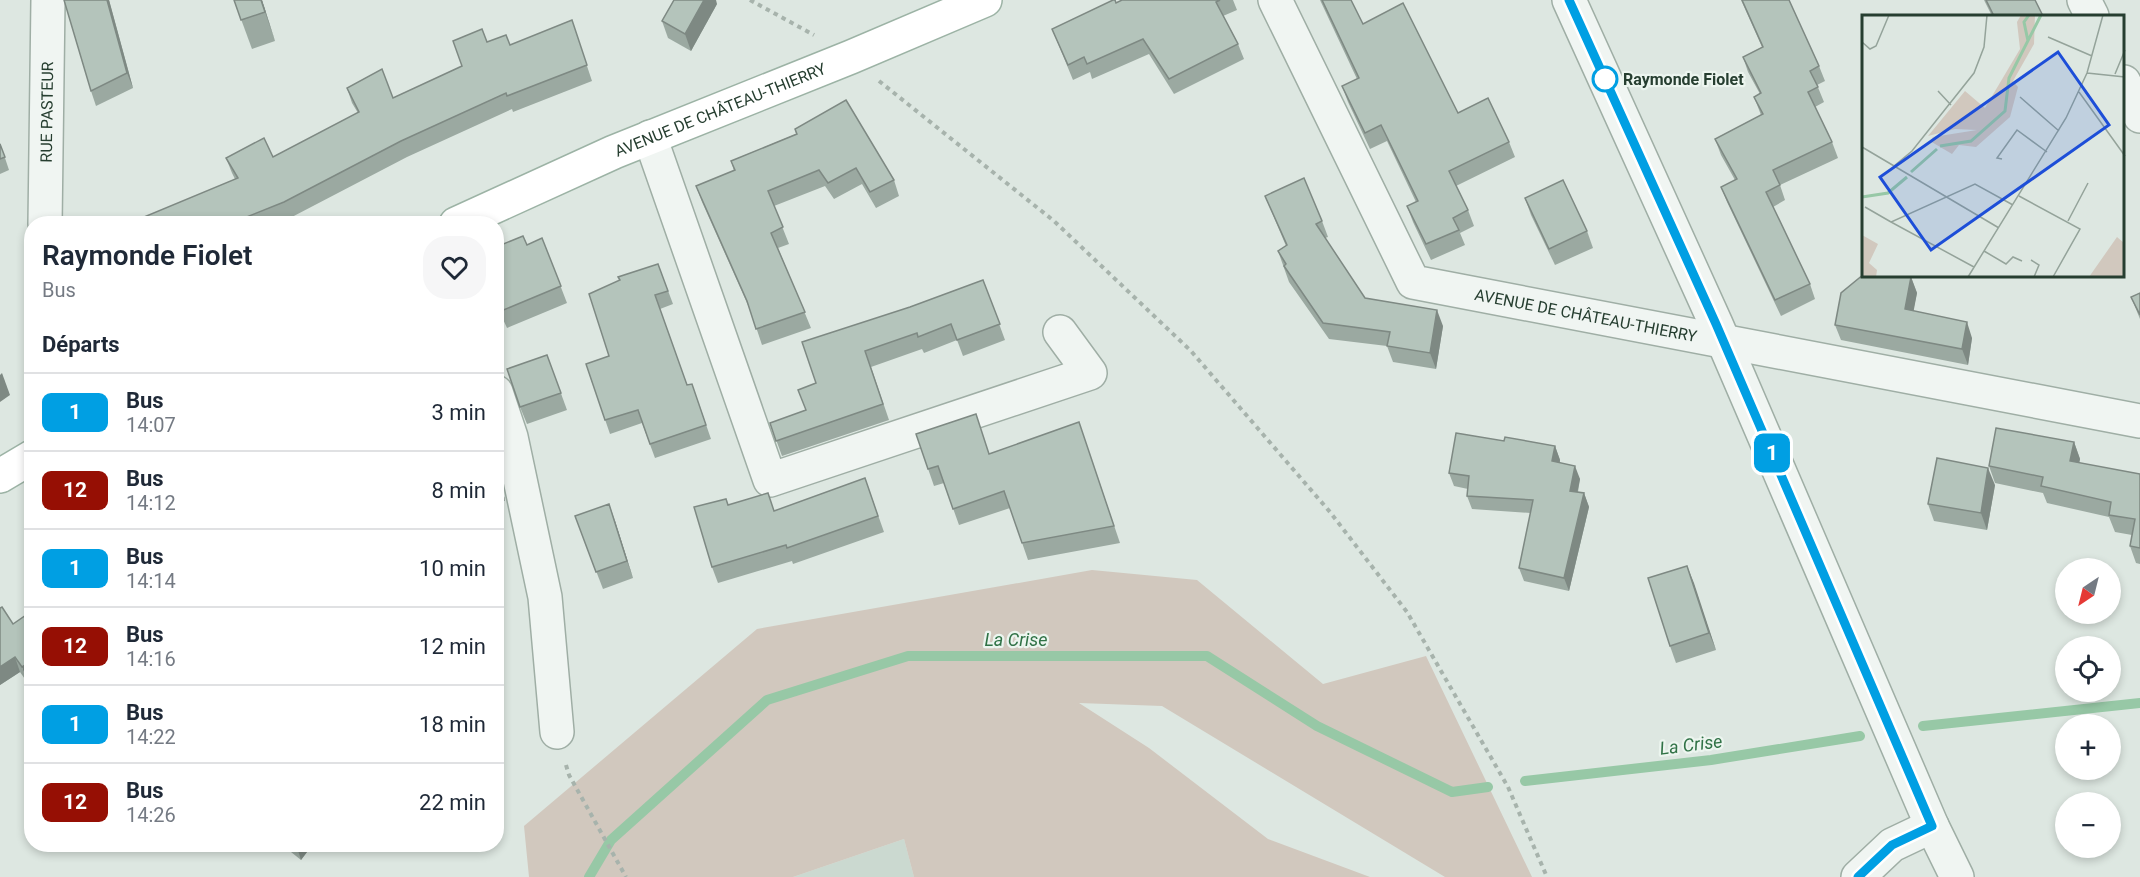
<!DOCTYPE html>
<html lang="fr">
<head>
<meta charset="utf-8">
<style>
  body { margin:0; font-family:Roboto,sans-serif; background:#f6f6f7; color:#1f2937; height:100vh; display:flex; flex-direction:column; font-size:22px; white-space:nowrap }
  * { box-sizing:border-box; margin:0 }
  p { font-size:20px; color:#747a83 }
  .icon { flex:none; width:33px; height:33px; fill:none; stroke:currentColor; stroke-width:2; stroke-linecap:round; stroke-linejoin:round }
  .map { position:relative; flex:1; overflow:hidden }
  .side { position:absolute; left:24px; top:216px; width:480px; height:636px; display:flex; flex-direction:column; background:#fff; border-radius:24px; box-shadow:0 3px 9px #0003 }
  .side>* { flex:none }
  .badge { padding:0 12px; border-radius:9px; font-size:21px; line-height:39px }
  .needle { width:39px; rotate:215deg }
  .buttons { position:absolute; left:2055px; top:558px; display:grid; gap:12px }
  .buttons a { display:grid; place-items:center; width:66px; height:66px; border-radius:50%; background:#fff; box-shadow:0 3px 9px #0003; font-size:30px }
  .map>.badge { position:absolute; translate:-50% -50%; box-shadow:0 0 0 3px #fff }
  h2 { padding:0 18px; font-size:22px; line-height:54px }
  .round { display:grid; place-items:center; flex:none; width:63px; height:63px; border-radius:24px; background:#f6f6f7 }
  .head { display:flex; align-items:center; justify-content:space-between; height:102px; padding:0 18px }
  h1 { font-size:28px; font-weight:600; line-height:45px }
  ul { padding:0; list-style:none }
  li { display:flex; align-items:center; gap:18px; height:78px; padding:0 18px; border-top:2px solid #e0e1e3 }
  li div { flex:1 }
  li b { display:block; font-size:22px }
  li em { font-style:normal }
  li .badge { min-width:66px; font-weight:700; text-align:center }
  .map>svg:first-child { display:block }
</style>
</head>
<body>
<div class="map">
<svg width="2140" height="877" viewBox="0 0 2140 877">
  <rect width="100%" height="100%" fill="#dde7e1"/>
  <polygon fill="#cbd9d0" points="904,839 914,877 793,877"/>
  <polygon fill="#d1c8be" points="1092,570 1197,580 1323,684 1426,656 1532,877 1445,877 1162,706 1079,703 1149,748 1268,839 1370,877 914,877 904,839 793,877 529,877 524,826 757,629"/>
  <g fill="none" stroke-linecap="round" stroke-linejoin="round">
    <g stroke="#97c8a6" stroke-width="10">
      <polyline points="1923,726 2140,703"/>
      <polyline points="1525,781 1711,760 1860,736"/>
      <polyline points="589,877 611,840 767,700 908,656 1207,656 1317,726 1452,792 1488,787"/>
    </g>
    <defs>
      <g id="minor">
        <path id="s1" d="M1275,0L1413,282L2140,421"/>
        <polyline points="1569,0 1716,324 1932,826 1957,877"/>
        <polyline points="2084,0 2092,16"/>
        <polyline points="2124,82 2140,116"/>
        <polyline points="650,137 770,480 1090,373 1060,332"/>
        <path id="s2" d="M45,224L48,0"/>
        <polyline points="496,392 511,437 545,597 557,732"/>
        <polyline points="1858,877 1892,845 1932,826"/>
      </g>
      <g id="major">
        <path id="s3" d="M456,224L614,152L851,57L985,0"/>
        <polyline points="0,476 32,457"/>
      </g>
    </defs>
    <use href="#minor" stroke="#9faea5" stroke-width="36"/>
    <use href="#major" stroke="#9cb3a5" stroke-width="36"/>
    <g stroke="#a7b3ac" stroke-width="4" stroke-dasharray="4.5 4.5" stroke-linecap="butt">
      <polyline points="750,0 814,35"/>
      <polyline points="879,81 1054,221 1191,351 1330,512 1407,612 1508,787 1547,877"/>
      <polyline points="566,765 569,775 626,877"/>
    </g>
    <use href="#minor" stroke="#f0f5f2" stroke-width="33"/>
    <use href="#major" stroke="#fff" stroke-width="33"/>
  </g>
  <g fill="#9ba9a1">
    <polygon points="64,0 109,0 133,88 96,106 91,91"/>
    <polygon points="234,0 262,0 275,41 252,49"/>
    <polygon points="1122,0 1233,0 1237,10 1223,16 1238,44 1244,59 1174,94 1149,54 1092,79 1090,72 1073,80 1052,29"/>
    <polygon points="1320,0 1351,0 1363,24 1458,113 1509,142 1515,157 1456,186 1468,210 1474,226 1460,233 1465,245 1431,260 1413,222 1407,206 1416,202 1387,141 1370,149 1348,102 1342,86 1357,79"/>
    <polygon points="1741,0 1789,0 1819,66 1825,81 1817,85 1824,102 1815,107 1832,142 1838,158 1780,185 1785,200 1773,207 1810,284 1815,299 1781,316 1727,202 1721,187 1735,180 1721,155 1715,139 1761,115 1754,97 1760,94 1748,72 1743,57 1762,47"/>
    <polygon points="1984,0 2035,0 2043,16 1992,16"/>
    <polygon points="717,4 691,51 668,38 662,21"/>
    <polygon points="577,36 592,81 513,112 512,109 407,157 290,218 276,224 132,224 235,179 232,173 226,158 273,157 358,113 352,103 347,88 393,98 462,66 487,42 510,45"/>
    <polygon points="795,129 894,180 899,196 876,208 862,184 834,199 825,186 774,206 789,244 778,248 811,328 762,345 751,312 702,202 696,186 734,171 731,161 796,134"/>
    <polygon points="0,143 9,170 0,174"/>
    <polygon points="1265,196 1322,221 1328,237 1325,238 1365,298 1443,326 1436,369 1393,362 1387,346 1329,339 1289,282 1278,251 1286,246"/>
    <polygon points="1525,198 1587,231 1593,248 1555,265 1531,215"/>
    <polygon points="542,238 567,303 507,328 496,304 496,247 527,245"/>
    <polygon points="658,264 673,304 660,309 687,385 692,384 711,439 655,458 642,423 610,434 586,364 609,356"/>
    <polygon points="1911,277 1917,293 1913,311 1972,338 1968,365 1841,340 1835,325"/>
    <polygon points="983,280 1005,340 963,356 957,340 924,353 922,349 871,367 889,420 782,456 770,423 806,410 816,383 910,307"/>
    <polygon points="2140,293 2140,319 2131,297"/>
    <polygon points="547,355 567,410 527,424 520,407"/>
    <polygon points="976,414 989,454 1079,422 1120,543 1028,560 1010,508 959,525 944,483 934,486 916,434"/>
    <polygon points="1504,441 1555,446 1560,460 1560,463 1580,479 1578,492 1584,493 1589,507 1569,591 1524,581 1519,568 1531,513 1472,509 1467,496 1468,489 1454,486 1449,473"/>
    <polygon points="2074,442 2080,459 2079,463 2140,474 2140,564 2136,563 2130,546 2132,535 2115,532 2109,517 2047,503 2043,493 1995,483 1989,466"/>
    <polygon points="496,459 505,501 496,502"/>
    <polygon points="865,478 884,532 793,564 792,561 718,583 712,567 775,511"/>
    <polygon points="1995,485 1987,530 1934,521 1928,504"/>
    <polygon points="575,516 615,521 633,578 603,589"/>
    <polygon points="1687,566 1716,650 1676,663 1670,646"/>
    <polygon points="2,607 27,682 20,672 0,685"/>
    <polygon points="281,844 313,844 301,860"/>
  </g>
  <g fill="#7e8983">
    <polygon points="107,0 109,0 133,88 127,73"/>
    <polygon points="261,0 262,0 275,41"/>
    <polygon points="704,0 716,0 717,4 691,51 685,34"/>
    <polygon points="1911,277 1917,293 1911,325 1905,309"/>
    <polygon points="1437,310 1443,326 1436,369 1430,353"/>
    <polygon points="1967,322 1972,338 1968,365 1962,349"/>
    <polygon points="2,373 10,395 0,402 0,375"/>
    <polygon points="2074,442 2080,459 2076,478 2070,461"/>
    <polygon points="1555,446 1560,460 1557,475 1552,461"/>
    <polygon points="496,459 505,501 501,488 496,468"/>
    <polygon points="1575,466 1580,479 1575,504 1570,491"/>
    <polygon points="1988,468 1995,485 1987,530 1981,513"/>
    <polygon points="1584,493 1589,507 1569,591 1564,578"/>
    <polygon points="609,504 615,521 633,578 627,561"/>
    <polygon points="1687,566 1694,583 1716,650 1709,633"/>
    <polygon points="15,657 20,672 0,685 0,667"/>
    <polygon points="32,661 32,679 27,682 22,667"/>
    <polygon points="296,844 313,844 301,860"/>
  </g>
  <g fill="#b4c4bb" stroke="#7e8983" stroke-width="1.5">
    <polygon points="64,0 107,0 127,73 91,91"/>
    <polygon points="234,0 261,0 265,12 241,20"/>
    <polygon points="674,0 704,0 685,34 662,21"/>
    <polygon points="1113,0 1115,0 1116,3 1122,0 1220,0 1216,2 1238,44 1169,79 1143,39 1087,64 1084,57 1068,65 1052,29"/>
    <polygon points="1322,0 1351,0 1363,24 1403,3 1458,113 1488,98 1509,142 1449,171 1468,210 1453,218 1459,230 1426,244 1407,206 1418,201 1381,125 1365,133 1342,86 1359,78"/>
    <polygon points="1742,0 1789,0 1819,66 1810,71 1818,87 1808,92 1832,142 1773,170 1780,185 1766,192 1810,284 1775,300 1721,187 1737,179 1715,139 1763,114 1754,97 1761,93 1743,57 1763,47"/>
    <polygon points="1986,0 2035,0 2043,16 1994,16"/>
    <polygon points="572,20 587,65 507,96 506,93 401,141 284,202 229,224 132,224 132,222 238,178 226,158 264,138 273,157 359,112 347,88 382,69 393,98 462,66 453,41 482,29 487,42 506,35 510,45"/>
    <polygon points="846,100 894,180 870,192 856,168 828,183 819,170 768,191 783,227 771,233 805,312 756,329 747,301 696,186 735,170 731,161 797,134 795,129"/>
    <polygon points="0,144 5,157 0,159"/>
    <polygon points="1304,178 1322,221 1316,224 1365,298 1437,310 1430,353 1387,346 1390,332 1323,323 1284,266 1286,264 1278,251 1287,245 1265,196"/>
    <polygon points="1563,180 1587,231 1549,249 1525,198"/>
    <polygon points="523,236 527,245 542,238 561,286 501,311 496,301 496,247"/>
    <polygon points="658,264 668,291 655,295 687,385 692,384 706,425 650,444 638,410 605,420 586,364 609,356 589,294 620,280 618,277"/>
    <polygon points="1864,274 1864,276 1905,276 1911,277 1905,309 1967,322 1962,349 1835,325 1841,293"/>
    <polygon points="983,280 1000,324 957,340 951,324 918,337 917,333 865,351 883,404 776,441 770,423 806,410 798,390 816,383 802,342 910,307"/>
    <polygon points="2140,293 2140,315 2131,297"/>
    <polygon points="547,355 561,393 520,407 507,369"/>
    <polygon points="976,414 989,454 1079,422 1114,526 1022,543 1004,491 953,509 938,466 928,469 916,434"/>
    <polygon points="1996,428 2074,442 2070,461 2140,474 2140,548 2130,546 2135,519 2109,515 2111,502 2041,486 2043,477 1989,466"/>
    <polygon points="1456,433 1504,441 1505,437 1555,446 1552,461 1575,466 1570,491 1584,493 1564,578 1519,568 1533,500 1467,496 1469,476 1449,473"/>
    <polygon points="1937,458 1988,468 1981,513 1928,504"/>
    <polygon points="496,468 501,488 496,489"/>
    <polygon points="865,478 878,516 787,548 786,545 712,567 694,507 726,499 728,505 768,493 774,511"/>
    <polygon points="609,504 627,561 596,572 575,516"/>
    <polygon points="1687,566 1709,633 1670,646 1648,578"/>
    <polygon points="2,607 13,624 32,611 32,661 22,667 15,657 0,667 0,608"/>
  </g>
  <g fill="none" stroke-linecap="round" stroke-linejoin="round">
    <defs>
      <polyline id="line" points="1569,0 1716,324 1932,826 1892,845 1858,877"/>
    </defs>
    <use href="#line" stroke="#fff" stroke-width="14"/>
    <use href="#line" stroke="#009fe3" stroke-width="9"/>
  </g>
  <circle fill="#fff" stroke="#009fe3" stroke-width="3" cx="1605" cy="79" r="12"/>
  <g text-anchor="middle" stroke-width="4.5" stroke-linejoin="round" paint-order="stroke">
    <g font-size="16" font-weight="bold" fill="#263e30" stroke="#ecf5ef" text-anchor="start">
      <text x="1623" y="85">Raymonde Fiolet</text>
    </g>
    <g font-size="16" fill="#263e30" stroke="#ecf5ef">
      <text dy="6" stroke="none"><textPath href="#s3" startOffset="288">AVENUE DE CHÂTEAU-THIERRY</textPath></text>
      <text dy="6" stroke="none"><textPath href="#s2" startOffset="112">RUE PASTEUR</textPath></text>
      <text dy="6" stroke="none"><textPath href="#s1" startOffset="490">AVENUE DE CHÂTEAU-THIERRY</textPath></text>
    </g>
    <g font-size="18" font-style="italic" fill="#307246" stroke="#ecf5ef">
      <text x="1016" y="646">La Crise</text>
      <text transform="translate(1691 745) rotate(-7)" y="6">La Crise</text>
    </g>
  </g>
  <g transform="translate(1862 15)">
    <rect width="262" height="262" fill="#dde7e1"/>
    <path d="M159,0H173L172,29L151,66L156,72L148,102L114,132L97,130L90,139L68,126L71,122L115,115L93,114L66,121L103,76L123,93L158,34L155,7ZM0,220L16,229L7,248L15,255L14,262H0ZM255,222L262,228V262H227Z" fill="#d1c8be"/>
    <path fill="none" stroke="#97c8a6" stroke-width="3" d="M166,26L162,7L167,0M78,131L109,126L143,96L147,63L179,0M49,157L75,134M0,182L26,178L45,162"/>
    <path fill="none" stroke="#94a39a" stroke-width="1.5" d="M186,22L230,41M0,27L8,34L14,31L27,0M225,58L263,62M253,59L263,35M76,76L89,90M217,77L263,141M158,82L197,116M0,132L137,213M140,144L135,143L155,115L185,137M32,151L50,136L112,58L122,32L125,0M157,181L218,214L191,262M3,192L29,207M206,206L226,168M122,236L144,249L151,242L160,246M169,245L177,250L172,262M112,252L29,207L113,169L151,190M106,262L204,103L225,58L241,0"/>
    <path fill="#1d4ed8" fill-opacity="0.15" stroke="#1d4ed8" stroke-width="3" d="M196,37L247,110L69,235L18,162Z"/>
    <rect width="262" height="262" fill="none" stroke="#263e30" stroke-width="3"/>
  </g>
</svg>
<div class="buttons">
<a><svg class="needle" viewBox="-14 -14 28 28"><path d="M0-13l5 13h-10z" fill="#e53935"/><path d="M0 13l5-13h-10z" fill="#747a83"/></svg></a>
<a><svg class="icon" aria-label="locate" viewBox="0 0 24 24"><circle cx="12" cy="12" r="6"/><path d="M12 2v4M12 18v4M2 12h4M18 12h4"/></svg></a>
<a>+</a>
<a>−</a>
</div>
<b class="badge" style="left:1772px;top:453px;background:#009fe3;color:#fff">1</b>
<section class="side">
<div class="head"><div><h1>Raymonde Fiolet</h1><p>Bus</p></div><a class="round"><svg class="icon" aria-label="heart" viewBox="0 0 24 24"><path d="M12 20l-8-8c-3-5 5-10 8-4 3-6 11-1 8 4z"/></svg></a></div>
<h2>Départs</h2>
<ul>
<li><span class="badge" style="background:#009fe3;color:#fff">1</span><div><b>Bus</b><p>14:07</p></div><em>3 min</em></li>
<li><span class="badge" style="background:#960f04;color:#fff">12</span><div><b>Bus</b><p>14:12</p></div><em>8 min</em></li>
<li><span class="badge" style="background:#009fe3;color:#fff">1</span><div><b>Bus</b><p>14:14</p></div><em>10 min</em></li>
<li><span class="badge" style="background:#960f04;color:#fff">12</span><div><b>Bus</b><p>14:16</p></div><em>12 min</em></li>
<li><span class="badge" style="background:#009fe3;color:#fff">1</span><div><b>Bus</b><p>14:22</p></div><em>18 min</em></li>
<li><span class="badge" style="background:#960f04;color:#fff">12</span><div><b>Bus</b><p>14:26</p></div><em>22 min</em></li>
</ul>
</section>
</div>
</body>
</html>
